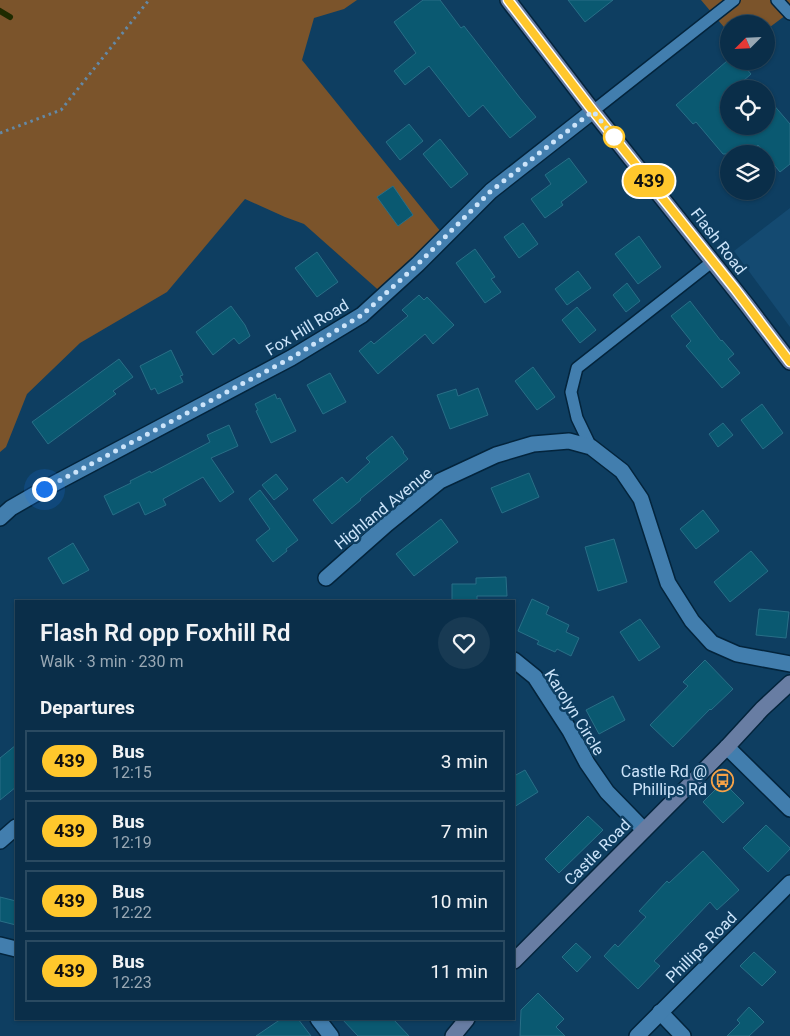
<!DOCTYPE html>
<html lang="en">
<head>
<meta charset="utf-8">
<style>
  body { margin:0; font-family:Roboto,sans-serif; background:#183a53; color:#f1f3f6; height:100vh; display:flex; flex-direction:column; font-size:19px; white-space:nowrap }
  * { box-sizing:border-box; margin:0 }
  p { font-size:16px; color:#99a8b4 }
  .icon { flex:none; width:28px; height:28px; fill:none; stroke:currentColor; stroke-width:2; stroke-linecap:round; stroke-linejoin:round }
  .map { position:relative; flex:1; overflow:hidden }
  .details { position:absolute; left:15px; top:600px; width:500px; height:420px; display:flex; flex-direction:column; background:#0a2e49; border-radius:0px; box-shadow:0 1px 4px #0004,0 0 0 1px #2a4a61 }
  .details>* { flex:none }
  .badge { padding:0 10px; border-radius:16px; font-size:18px; line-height:32px }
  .needle { width:32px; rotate:246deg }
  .controls { position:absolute; left:720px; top:15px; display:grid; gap:10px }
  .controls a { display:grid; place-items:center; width:55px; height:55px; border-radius:50%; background:#0a2e49; box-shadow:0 1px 4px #0004,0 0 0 1px #2a4a61; font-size:25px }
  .you { position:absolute; width:25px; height:25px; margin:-12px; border:4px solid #fff; border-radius:50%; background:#1a73e8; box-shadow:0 0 0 8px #1a73e833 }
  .map>.badge { position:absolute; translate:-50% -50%; box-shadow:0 0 0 2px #fff }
  h2 { padding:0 25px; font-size:19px; line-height:45px }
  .round { display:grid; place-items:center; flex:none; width:52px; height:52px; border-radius:26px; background:#183a53 }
  .headline { display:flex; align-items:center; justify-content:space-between; height:85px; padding:0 25px }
  h1 { font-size:24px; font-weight:600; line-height:38px }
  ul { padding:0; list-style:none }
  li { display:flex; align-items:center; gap:15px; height:62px; margin:0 10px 8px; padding:0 15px; border:2px solid #2a4a61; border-radius:0px }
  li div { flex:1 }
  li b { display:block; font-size:19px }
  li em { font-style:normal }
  li .badge { min-width:55px; font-weight:700; text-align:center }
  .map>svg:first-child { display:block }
</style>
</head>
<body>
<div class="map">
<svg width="790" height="1036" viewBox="0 0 790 1036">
  <rect width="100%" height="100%" fill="#0e3e61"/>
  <polygon fill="#144a71" points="790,208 790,327 734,251"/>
  <g fill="#7b542b">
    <polygon points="0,0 357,0 344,9 314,18 302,60 445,237 384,295 304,224 285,217 245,199 167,292 80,343 27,394 6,447 0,452"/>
    <polygon points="701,0 790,0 790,12 766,30 766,24 729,24 729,33"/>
  </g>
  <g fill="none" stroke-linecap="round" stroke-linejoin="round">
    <polyline stroke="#1e2b00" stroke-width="6" points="0,11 10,17"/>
  </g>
  <g fill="#0a5971" stroke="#296f87">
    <polygon points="423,0 440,0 461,28 464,26 520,98 536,117 510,138 483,105 469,117 429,66 405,85 394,71 416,53 394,22"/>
    <polygon points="568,0 613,0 585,22"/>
    <polygon points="727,61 740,61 751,74 734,89 729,89 729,126 766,126 766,96 790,124 790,164 780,172 766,155 766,154 765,154 758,145 748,154 723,154 696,122 693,124 676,105"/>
    <polygon points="409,124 423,141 400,160 386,142"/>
    <polygon points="440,139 468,174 451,188 423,154"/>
    <polygon points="569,158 587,182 561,202 563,205 545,218 531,199 551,184 545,175"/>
    <polygon points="393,186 413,215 398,226 377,197"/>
    <polygon points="523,223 538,244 519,258 504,237"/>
    <polygon points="639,236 661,267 638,284 615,254"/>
    <polygon points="475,249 495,277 491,279 501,292 485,303 456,263"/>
    <polygon points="317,252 338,282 317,297 295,268"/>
    <polygon points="578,271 591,288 567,305 555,289"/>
    <polygon points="627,283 640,301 626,312 613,295"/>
    <polygon points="419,295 424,300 427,297 454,325 433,344 425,334 378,374 359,351 371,341 374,344 408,316 402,310"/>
    <polygon points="690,301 721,341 722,340 734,354 728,359 740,373 722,388 686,346 691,341 671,316"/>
    <polygon points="231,306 245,325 250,336 239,344 234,338 213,355 196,332"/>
    <polygon points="577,307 596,330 580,343 562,320"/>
    <polygon points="171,350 183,375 180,376 183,382 158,394 155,388 151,390 140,366"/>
    <polygon points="119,359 133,377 113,391 116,394 48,444 32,422"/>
    <polygon points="533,367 555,397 537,410 515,381"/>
    <polygon points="330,373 346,402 323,414 307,385"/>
    <polygon points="478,388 488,415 450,429 437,395 456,389 458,396"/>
    <polygon points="275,394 277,399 280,398 296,431 271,443 256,411 258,410 255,404"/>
    <polygon points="762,404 783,433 763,449 741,420"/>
    <polygon points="723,423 733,435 718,447 709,434"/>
    <polygon points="229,425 238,446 211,458 234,492 220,502 203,477 163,499 166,505 145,515 139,502 113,515 104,496 131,483 130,481 150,471 151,473 210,442 207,435"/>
    <polygon points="392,436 404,452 403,453 408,459 360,499 361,500 332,524 313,500 342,477 347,483 370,462 366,458"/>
    <polygon points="529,473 539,497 502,513 491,488"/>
    <polygon points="276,474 288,489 274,500 262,485"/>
    <polygon points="260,490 298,540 286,549 287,551 273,562 256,540 270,529 249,499"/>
    <polygon points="703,510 719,531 696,549 680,529"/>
    <polygon points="441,519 458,542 414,576 396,554"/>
    <polygon points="614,539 627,582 598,591 585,547"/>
    <polygon points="73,543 89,570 63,584 48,558"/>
    <polygon points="751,551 768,571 730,602 714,582"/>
    <polygon points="506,577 507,596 477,596 477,601 452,601 452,584 476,584 476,578"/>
    <polygon points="532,599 549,607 546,614 569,625 566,632 579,638 571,656 557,649 555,652 537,644 539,641 518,631"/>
    <polygon points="759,609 789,612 786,638 756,635"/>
    <polygon points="640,619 660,647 639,661 620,632"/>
    <polygon points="705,660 733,689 711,710 710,709 673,747 650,725 688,686 683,682"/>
    <polygon points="613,696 625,720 599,734 586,710"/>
    <polygon points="16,745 16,787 0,800 0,758"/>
    <polygon points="525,770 538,792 514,807 514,776"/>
    <polygon points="723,782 744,803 723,823 703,802"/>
    <polygon points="588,816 603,830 559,873 545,859"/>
    <polygon points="766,825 790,848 790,849 768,872 743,848"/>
    <polygon points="703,851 739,890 717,910 710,902 654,961 660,966 638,989 604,956 615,944 618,947 646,917 639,911 667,881 669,883"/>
    <polygon points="0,897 16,901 16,925 0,921"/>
    <polygon points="576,943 591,957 577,972 562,957"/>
    <polygon points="754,952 776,972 762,986 740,966"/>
    <polygon points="538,993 564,1019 556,1027 565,1036 520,1036 521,1010"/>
    <polygon points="749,1007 764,1022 749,1036 727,1036 740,1023 737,1020"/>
    <polygon points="281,1019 298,1019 311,1036 256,1036"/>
    <polygon points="342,1019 393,1019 409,1036 358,1036"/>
  </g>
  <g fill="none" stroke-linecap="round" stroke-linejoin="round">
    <defs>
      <g id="service">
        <polyline points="777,0 790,14"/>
        <polyline points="593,111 734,0"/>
        <polyline points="591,447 577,418 571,392 577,368 713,261"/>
      </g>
      <g id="minor">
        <polyline points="326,578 387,524 440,481 496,455 533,444 569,441 591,447 622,471 641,499 668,583 692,621 712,643 737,654 790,664"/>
        <polyline points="514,660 535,677 570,731 587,763 607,792 644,830"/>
        <polyline points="727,747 790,809"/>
        <polyline points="0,841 16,827"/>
        <polyline points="0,945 16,949"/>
        <polyline points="660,1012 683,1036"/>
        <polyline points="318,1019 331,1036"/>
        <polyline points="637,1036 790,883"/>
      </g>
      <polyline id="tertiary" points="0,518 11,508 44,489 291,358 362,315 418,264 491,191 593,111"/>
      <g id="secondary">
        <polyline points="508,0 593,111 746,304 790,362"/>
        <polyline points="514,961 727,747 762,709 790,683"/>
        <polyline points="453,1036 467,1019"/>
      </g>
    </defs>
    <use href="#service" stroke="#03243c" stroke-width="14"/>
    <use href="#minor" stroke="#03243c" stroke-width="18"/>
    <use href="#tertiary" stroke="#03243c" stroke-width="18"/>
    <use href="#secondary" stroke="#03243c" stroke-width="18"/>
    <polyline stroke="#6489a6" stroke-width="3" stroke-dasharray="2.5 4" stroke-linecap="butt" points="0,133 61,110 149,0"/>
    <use href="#service" stroke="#427eae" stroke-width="11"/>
    <use href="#minor" stroke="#427eae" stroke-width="15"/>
    <use href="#tertiary" stroke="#427eae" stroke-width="15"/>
    <use href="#secondary" stroke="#687da3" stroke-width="15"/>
  </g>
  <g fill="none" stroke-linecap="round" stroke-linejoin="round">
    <defs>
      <polyline id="line" points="508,0 593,111 735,289 790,362"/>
    </defs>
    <use href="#line" stroke="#fff" stroke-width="11"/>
    <use href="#line" stroke="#ffc72c" stroke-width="8"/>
    <polyline stroke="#cce4fa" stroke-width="5" stroke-dasharray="0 9" points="44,489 291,358 362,315 418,264 491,191 593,111 617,141 614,137"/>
  </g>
  <defs>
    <symbol id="bus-ring" viewBox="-11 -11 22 22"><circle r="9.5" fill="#0e3e61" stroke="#f6a247" stroke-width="1.5"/><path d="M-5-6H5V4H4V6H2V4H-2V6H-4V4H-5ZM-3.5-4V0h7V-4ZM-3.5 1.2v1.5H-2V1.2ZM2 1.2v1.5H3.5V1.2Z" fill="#f6a247"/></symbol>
  </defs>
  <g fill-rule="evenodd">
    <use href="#bus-ring" x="710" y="768" width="25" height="25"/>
  </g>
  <circle fill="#fff" stroke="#ffc72c" stroke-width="2.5" cx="614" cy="137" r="10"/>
  <g text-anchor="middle" stroke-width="5" stroke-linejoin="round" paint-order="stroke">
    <g font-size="16" fill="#cce4fa" stroke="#0e3e61">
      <text transform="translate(719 241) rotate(52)" y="6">Flash Road</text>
      <text transform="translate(307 327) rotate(-31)" y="6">Fox Hill Road</text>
      <text transform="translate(383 508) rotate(-39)" y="6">Highland Avenue</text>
      <text transform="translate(575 712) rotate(58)" y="6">Karolyn Circle</text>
      <text transform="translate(597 852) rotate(-45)" y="6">Castle Road</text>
      <text transform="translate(701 947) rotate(-45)" y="6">Phillips Road</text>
    </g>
    <g font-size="16" fill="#cce4fa" stroke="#0e3e61" text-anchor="end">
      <text x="707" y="777">Castle Rd @<tspan x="707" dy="18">Phillips Rd</tspan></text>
    </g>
  </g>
</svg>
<div class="controls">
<a><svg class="needle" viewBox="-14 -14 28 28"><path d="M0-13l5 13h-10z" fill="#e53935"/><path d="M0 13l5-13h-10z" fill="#99a8b4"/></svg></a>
<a><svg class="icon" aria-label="locate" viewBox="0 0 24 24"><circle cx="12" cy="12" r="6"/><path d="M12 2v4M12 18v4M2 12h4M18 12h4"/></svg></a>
<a><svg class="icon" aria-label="layers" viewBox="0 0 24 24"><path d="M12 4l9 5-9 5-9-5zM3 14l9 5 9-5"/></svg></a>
</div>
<div class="you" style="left:44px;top:489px"></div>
<b class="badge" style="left:649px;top:181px;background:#ffc72c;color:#111">439</b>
<section class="details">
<div class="headline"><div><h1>Flash Rd opp Foxhill Rd</h1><p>Walk · 3 min · 230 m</p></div><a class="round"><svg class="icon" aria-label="heart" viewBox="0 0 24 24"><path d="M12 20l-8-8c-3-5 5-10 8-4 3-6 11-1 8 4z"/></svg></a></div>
<h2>Departures</h2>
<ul>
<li><span class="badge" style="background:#ffc72c;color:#111">439</span><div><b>Bus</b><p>12:15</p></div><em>3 min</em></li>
<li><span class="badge" style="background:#ffc72c;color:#111">439</span><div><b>Bus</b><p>12:19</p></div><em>7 min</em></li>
<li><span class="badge" style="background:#ffc72c;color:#111">439</span><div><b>Bus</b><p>12:22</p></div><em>10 min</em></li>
<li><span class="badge" style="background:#ffc72c;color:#111">439</span><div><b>Bus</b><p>12:23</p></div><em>11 min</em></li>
</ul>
</section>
</div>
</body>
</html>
